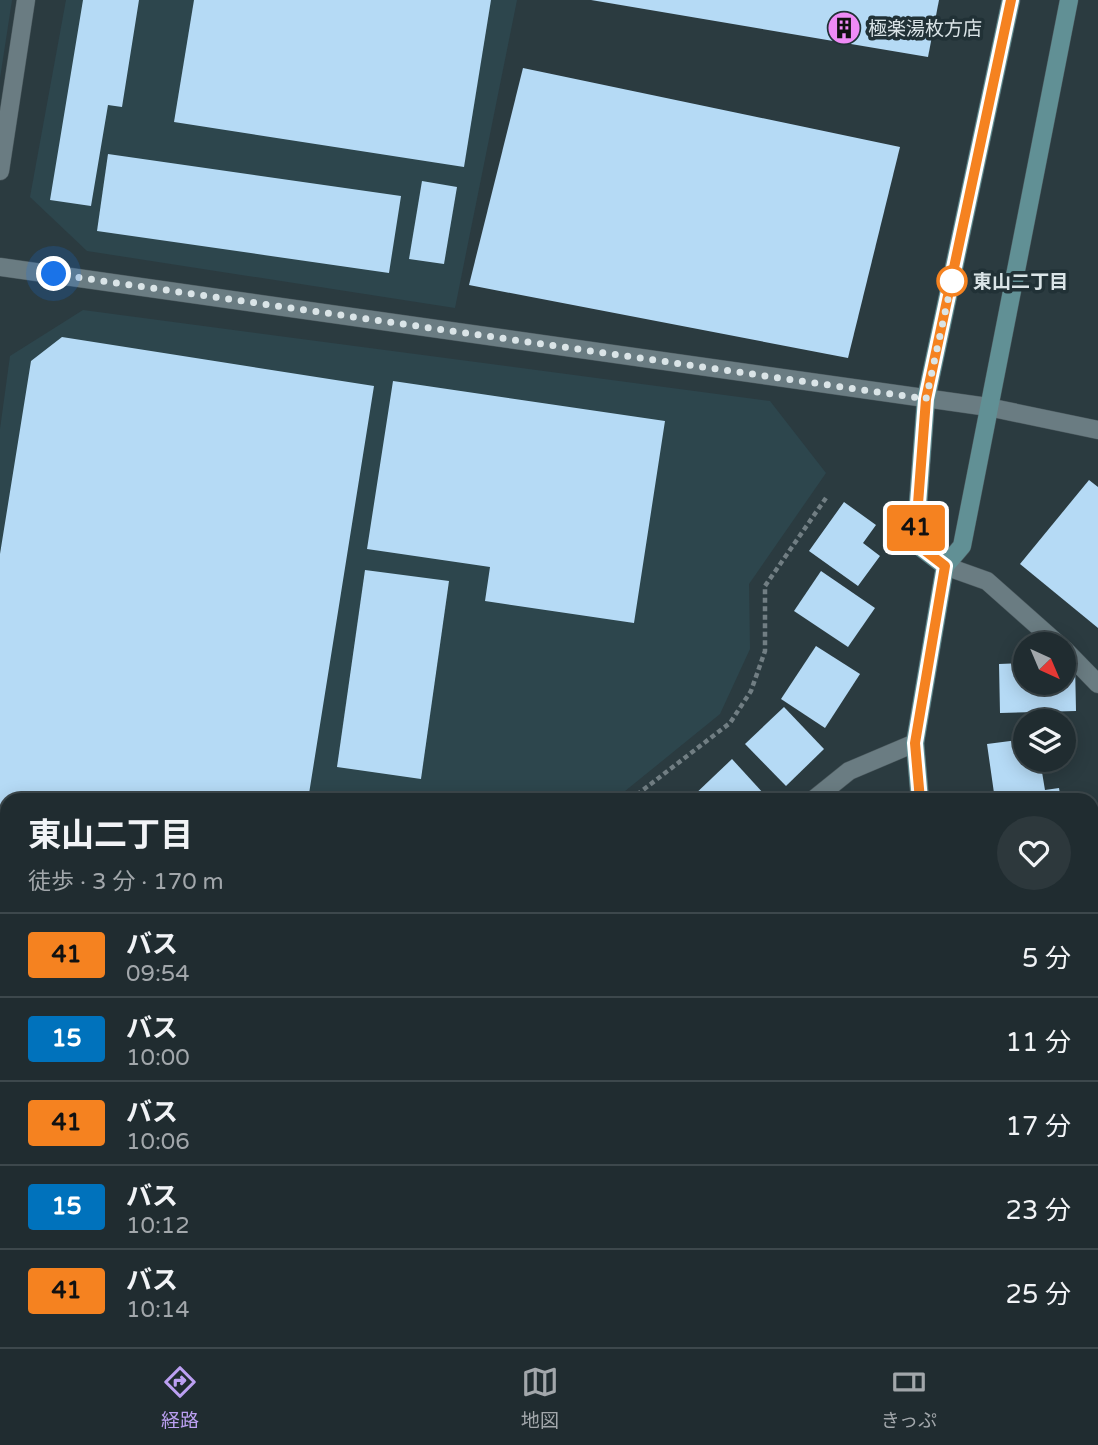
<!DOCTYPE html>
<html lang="ja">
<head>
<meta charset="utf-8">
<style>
  body { margin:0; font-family:"Varela Round","Noto Sans JP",sans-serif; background:#2d383c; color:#f1f3f6; height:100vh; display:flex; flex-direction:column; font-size:26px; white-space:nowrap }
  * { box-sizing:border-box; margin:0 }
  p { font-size:23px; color:#a2a7ab }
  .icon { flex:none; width:38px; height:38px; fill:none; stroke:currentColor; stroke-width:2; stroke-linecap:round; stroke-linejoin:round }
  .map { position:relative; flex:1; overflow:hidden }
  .panel { position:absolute; left:0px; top:793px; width:1099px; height:555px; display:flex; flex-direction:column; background:#202c30; border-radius:21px 21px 0 0; box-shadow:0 4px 18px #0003,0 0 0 2px #3d484c }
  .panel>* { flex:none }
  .badge { padding:0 14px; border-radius:5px; font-size:24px; line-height:46px }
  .needle { width:46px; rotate:136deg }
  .controls { position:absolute; left:1013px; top:632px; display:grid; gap:14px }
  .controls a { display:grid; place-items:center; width:63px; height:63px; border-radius:50%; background:#202c30; box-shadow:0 4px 18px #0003,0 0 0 2px #3d484c; font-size:35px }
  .you { position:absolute; width:35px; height:35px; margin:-18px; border:5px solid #fff; border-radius:50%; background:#1a73e8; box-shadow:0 0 0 10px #1a73e833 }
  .map>.badge { position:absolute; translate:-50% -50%; box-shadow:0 0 0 4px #fff }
  .round { display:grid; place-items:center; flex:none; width:74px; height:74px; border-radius:37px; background:#2d383c }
  .headline { display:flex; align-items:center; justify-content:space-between; height:119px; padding:0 28px }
  h1 { font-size:33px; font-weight:700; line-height:52px }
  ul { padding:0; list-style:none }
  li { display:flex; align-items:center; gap:21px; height:84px; padding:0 28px; border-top:2px solid #3d484c }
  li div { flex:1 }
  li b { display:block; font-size:26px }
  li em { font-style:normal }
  li .badge { min-width:77px; font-weight:700; text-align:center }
  .tabs { display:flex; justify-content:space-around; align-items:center; height:98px; border-top:2px solid #3d484c; background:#202c30; font-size:19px; color:#a2a7ab }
  .tabs a { display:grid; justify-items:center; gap:4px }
  .tabs .selected { color:#bca0f2 }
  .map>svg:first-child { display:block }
</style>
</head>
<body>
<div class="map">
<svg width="1098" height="1347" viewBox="0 0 1098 1347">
  <rect width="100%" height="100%" fill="#2b3b40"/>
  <g fill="#2d464d">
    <polygon points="0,0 12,0 0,78"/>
    <polygon points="66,0 517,0 455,308 87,251 30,197"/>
    <polygon points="83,310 770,401 826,473 749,584 750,649 720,714 614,800 7,800 7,1105 0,1106 0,429 10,356"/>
  </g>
  <g fill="#b5daf5">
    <polygon points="83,0 139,0 122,107 108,105 91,206 50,200"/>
    <polygon points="194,0 491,0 464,167 174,122"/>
    <polygon points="591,0 939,0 928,57"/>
    <polygon points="523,68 900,147 848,358 469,285"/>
    <polygon points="108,154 401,196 389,273 97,231"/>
    <polygon points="422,181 457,187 444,264 409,259"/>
    <polygon points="62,337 374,386 308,800 7,800 7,1038 0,1037 0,554 31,361"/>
    <polygon points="393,381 665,421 634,623 485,601 490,567 367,549"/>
    <polygon points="1089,480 1098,487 1098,628 1020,564"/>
    <polygon points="844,502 876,525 863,543 880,556 858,586 809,551"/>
    <polygon points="365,570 449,581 421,779 337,767"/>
    <polygon points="821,571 875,608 848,647 794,611"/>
    <polygon points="816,646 860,674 825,728 781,699"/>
    <polygon points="1064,662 1075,662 1076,711 1000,713 999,664 1026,663 1026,682 1064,682"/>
    <polygon points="784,707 824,749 786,786 745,744"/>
    <polygon points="1026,739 1026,760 1040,760 1045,790 1059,788 1061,800 995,800 987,744"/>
    <polygon points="732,759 764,794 758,800 693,800 691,798"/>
    <polygon points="1092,909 1096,925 1092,926"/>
    <polygon points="1097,982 1098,984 1098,1058 1092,1043 1092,984"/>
    <rect x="0" y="1065" width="7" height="43"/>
    <polygon points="1098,1118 1098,1140 1092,1121"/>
    <rect x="957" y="1340" width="68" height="7"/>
  </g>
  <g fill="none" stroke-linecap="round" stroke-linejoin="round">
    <defs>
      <polyline id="lane" points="0,1122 7,1122"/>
      <g id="street">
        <polyline points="0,171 26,0"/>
        <polyline points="0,267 988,407 1098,430"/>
        <polyline points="945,566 987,581 1058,644"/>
        <polyline points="1064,649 1098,684"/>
        <polyline points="813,800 849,771 915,743"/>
        <polyline points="1092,966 1098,965"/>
        <polyline points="0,1254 7,1257"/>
        <polyline points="605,1340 605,1347"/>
        <polyline points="688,1340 694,1347"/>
        <polyline points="254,1347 258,1340"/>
        <polyline points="917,1347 922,1340"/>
        <polyline points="1081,1347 1083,1340"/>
      </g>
      <g id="secondary">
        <polyline points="945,566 915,543 926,399 1011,0"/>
        <polyline points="920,800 915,743 945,566 962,546 1069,0"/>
        <polyline points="1092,1287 1098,1298"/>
      </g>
    </defs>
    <use href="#lane" stroke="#4a585d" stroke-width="19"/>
    <use href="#street" stroke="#4a585d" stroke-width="19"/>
    <use href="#secondary" stroke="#4a585d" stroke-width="19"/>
    <polyline stroke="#717e83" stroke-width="4.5" stroke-dasharray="5 3.5" stroke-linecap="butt" points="630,800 730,723 751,691 765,651 765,586 828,495"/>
    <use href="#lane" stroke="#6a7c82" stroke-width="18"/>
    <use href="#street" stroke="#6a7c82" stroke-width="18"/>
    <use href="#secondary" stroke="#619095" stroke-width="18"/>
  </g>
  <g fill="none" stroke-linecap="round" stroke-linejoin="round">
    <defs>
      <polyline id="line" points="920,800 915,743 945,566 915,543 926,399 1011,0"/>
    </defs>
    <use href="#line" stroke="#fff" stroke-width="16"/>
    <use href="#line" stroke="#f58220" stroke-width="10"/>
    <polyline stroke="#dae4e7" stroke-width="7" stroke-dasharray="0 12.6" points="54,274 926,399 952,281"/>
  </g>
  <defs>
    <symbol id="building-disc" viewBox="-11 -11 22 22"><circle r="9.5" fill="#ef8bf6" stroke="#213136"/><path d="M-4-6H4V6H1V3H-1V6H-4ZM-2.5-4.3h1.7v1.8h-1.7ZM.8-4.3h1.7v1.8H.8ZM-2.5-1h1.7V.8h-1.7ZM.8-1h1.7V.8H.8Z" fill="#111"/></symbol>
  </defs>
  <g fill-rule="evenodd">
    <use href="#building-disc" x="825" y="9" width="38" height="38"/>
  </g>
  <circle fill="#fff" stroke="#f58220" stroke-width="3.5" cx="952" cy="281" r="14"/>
  <g text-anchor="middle" stroke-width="7" stroke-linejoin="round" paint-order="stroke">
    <g font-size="19" fill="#dae4e7" stroke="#213136" text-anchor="start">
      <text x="868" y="35">極楽湯枚方店</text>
    </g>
    <g font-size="19" font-weight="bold" fill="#dae4e7" stroke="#213136" text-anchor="start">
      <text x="973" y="288">東山二丁目</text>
    </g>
  </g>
</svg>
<div class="controls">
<a><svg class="needle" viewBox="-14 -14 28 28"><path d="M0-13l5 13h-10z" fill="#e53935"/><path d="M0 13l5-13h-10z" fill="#a2a7ab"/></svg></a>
<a><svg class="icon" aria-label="layers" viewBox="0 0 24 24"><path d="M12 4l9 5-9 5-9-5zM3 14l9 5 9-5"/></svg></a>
</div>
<div class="you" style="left:54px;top:274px"></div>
<b class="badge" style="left:916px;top:528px;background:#f58220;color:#111">41</b>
<section class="panel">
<div class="headline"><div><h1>東山二丁目</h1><p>徒歩 · 3 分 · 170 m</p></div><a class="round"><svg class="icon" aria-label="heart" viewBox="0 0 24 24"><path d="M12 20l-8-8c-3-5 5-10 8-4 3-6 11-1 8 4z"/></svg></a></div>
<ul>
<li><span class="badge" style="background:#f58220;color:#111">41</span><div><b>バス</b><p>09:54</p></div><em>5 分</em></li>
<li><span class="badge" style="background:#0072bc;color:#fff">15</span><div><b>バス</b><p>10:00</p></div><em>11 分</em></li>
<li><span class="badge" style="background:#f58220;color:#111">41</span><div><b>バス</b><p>10:06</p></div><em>17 分</em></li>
<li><span class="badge" style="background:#0072bc;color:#fff">15</span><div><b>バス</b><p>10:12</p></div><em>23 分</em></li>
<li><span class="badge" style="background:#f58220;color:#111">41</span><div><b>バス</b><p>10:14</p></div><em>25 分</em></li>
</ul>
</section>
</div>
<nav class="tabs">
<a class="selected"><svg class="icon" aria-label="directions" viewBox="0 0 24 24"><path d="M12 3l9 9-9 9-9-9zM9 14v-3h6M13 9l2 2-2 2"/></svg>経路</a>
<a><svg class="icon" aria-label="map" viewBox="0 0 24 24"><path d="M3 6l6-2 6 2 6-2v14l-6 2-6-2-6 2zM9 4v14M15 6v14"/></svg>地図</a>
<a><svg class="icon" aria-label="tickets" viewBox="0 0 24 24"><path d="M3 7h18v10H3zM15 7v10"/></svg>きっぷ</a>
</nav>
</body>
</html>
